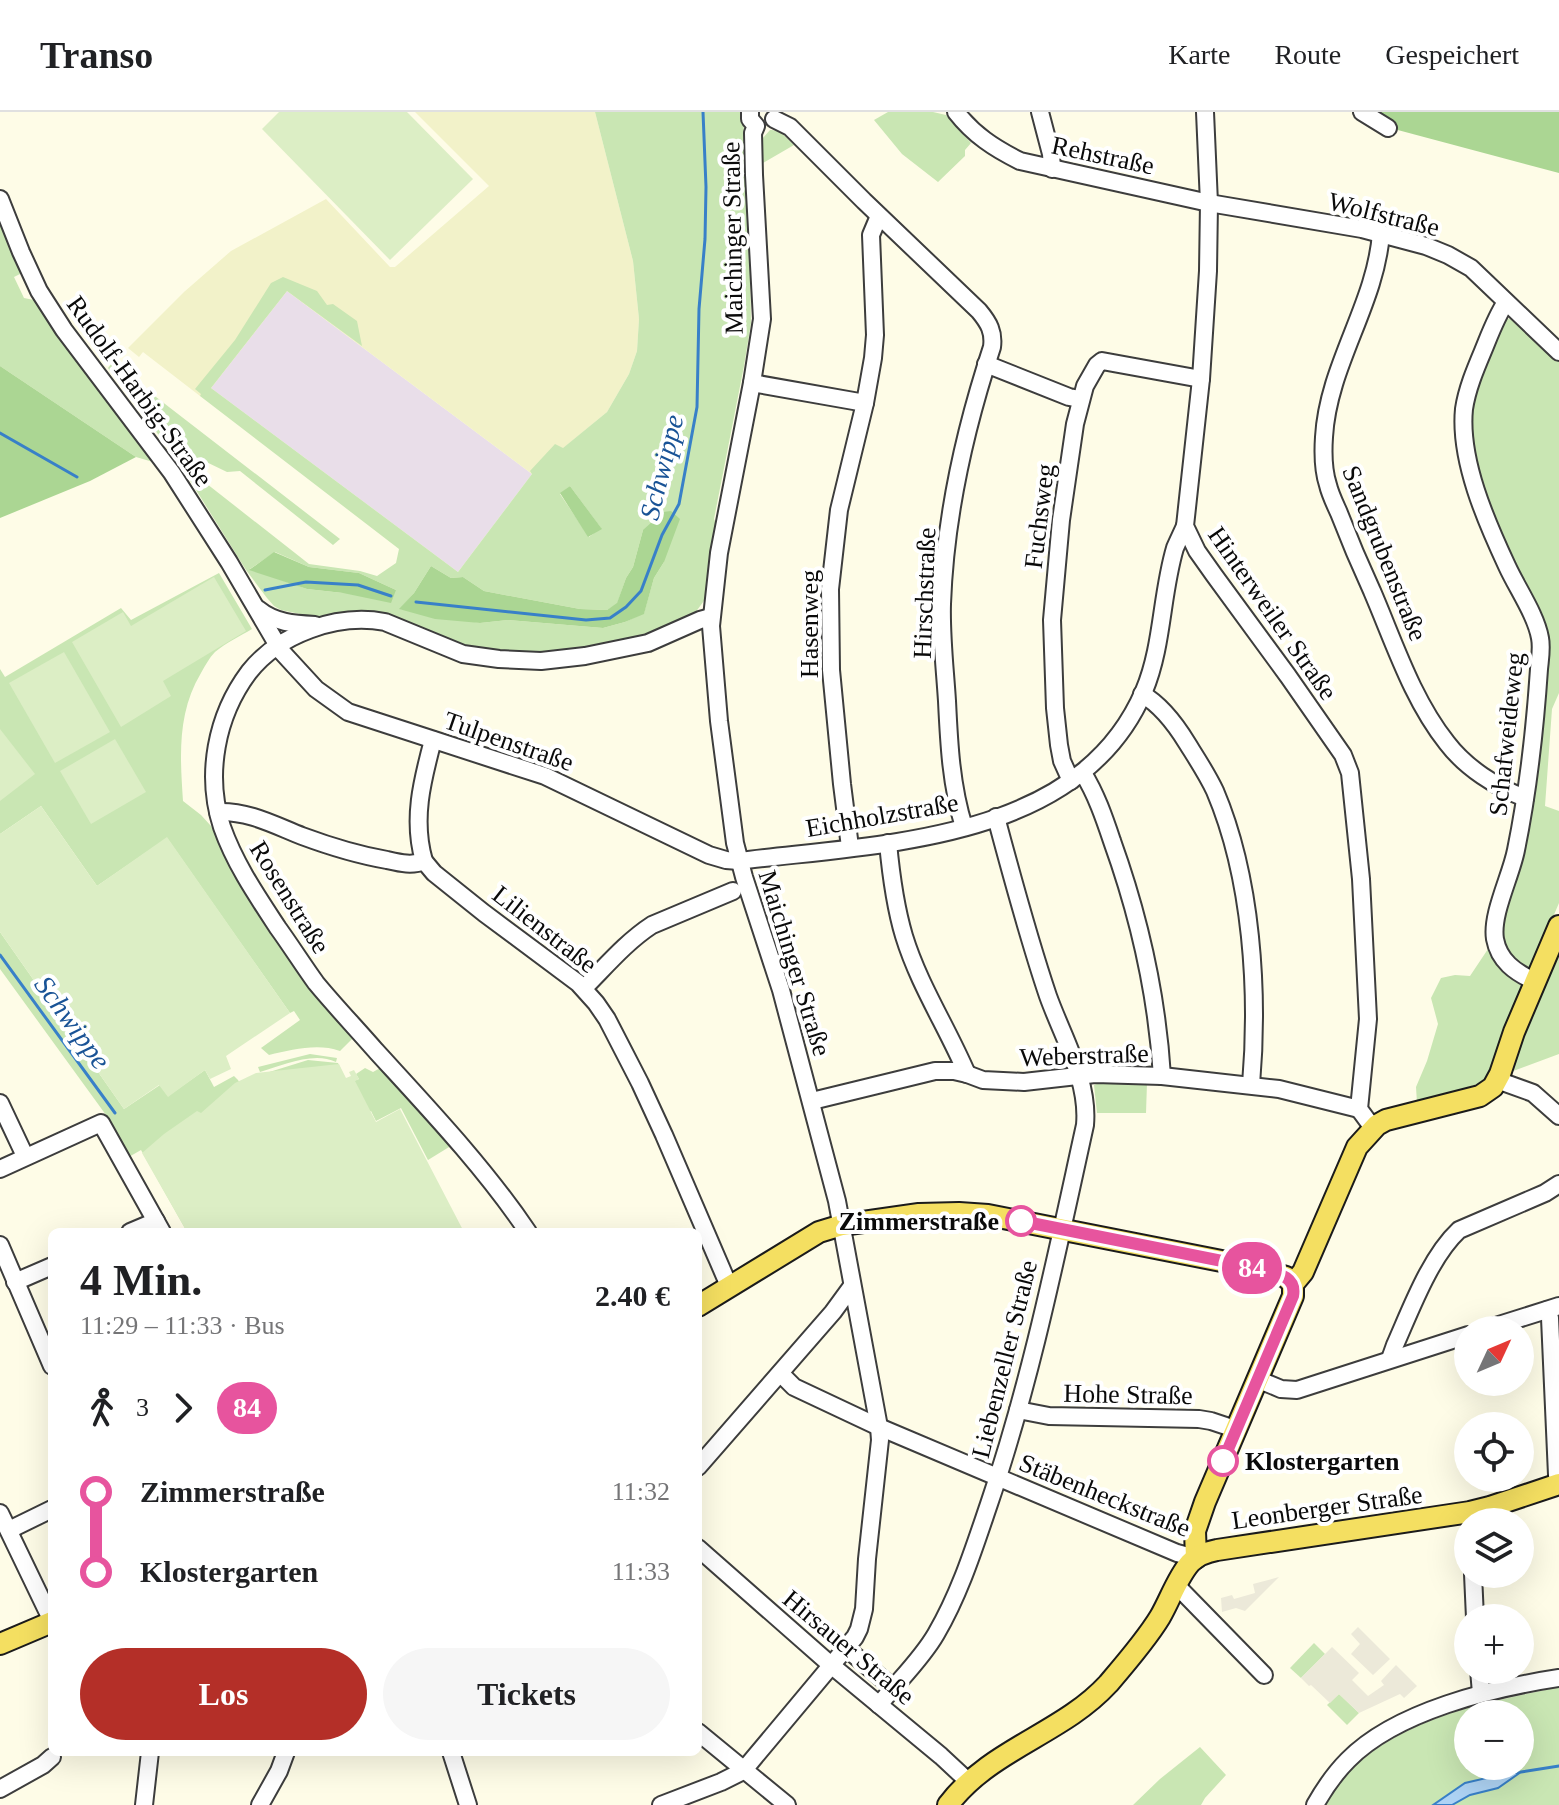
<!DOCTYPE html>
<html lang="de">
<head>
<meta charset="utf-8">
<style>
  body { margin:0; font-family:"Times New Roman",serif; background:#f6f6f6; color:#202124; height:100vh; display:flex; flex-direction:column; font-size:30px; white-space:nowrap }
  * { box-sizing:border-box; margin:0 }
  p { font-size:26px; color:#757577 }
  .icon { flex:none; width:44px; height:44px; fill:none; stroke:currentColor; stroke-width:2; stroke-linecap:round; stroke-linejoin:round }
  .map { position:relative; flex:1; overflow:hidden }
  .details { position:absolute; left:48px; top:1116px; width:654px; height:528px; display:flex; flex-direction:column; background:#fff; border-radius:12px; box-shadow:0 8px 32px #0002 }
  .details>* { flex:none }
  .badge { padding:0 16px; border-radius:26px; font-size:28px; line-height:52px }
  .needle { width:52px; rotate:46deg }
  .buttons { position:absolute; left:1454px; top:1204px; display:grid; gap:16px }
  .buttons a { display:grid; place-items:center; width:80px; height:80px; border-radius:50%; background:#fff; box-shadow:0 8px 32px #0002; font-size:40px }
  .map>.badge { position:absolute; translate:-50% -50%; box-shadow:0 0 0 4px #fff }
  .legs { display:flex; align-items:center; gap:12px; height:88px; padding:0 32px; font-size:26px }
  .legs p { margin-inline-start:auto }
  .headline { display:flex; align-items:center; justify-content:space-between; height:136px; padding:0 32px }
  h1 { font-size:44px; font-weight:800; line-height:60px }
  .action { display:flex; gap:16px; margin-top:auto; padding:16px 32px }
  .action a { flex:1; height:92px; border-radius:48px; background:#b42f28; color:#fff; font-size:32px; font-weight:800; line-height:92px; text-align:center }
  .action a+a { background:#f6f6f6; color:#202124 }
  ul { padding:0 32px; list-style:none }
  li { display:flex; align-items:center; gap:28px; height:80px; font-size:30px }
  li i { display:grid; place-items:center; width:12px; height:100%; margin:0 10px; background:currentColor }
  li i::after { content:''; width:20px; height:20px; margin:-10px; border:6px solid; border-radius:50%; background:#fff }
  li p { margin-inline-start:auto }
  li:first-child i { background:linear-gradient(#0000 50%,currentColor 0) }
  li:last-child i { background:linear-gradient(currentColor 50%,#0000 0) }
  header { display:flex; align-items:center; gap:48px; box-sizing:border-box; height:112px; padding:0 40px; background:#fff; border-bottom:2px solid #e0e0e0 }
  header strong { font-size:38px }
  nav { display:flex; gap:44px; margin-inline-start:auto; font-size:28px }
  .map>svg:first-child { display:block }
</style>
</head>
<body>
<header>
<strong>Transo</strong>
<nav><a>Karte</a><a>Route</a><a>Gespeichert</a></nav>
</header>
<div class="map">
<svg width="1559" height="1693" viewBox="0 0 1559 1693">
  <rect width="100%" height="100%" fill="#fefce7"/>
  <polygon fill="#e9dee9" points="287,179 532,362 458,460 211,276"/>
  <polygon fill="#f2f2c9" points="415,0 595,0 633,149 639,207 637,239 629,262 607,300 532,362 287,179 211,276 200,284 143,240 139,245 128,236 184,180 231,139 326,87 390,155 395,155 489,74"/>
  <g fill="#c9e6b3" fill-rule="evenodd">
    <path d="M595,0H743L750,156L751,211L744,254L714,407L717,413L706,486L695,501L646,526L587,539L528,542L463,537L362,504L319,506L281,498L274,494L267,486L246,458L176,346L108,256L112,251L340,427L333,433L240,359L227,360L198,346L182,348L193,361L309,452L360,459L377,464L396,451L399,437L200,284L201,282L195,277L235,228L271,171L283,165L317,179L327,193L333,192L357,209L362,234L287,179L211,276L458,460L532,362L530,359L555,332L563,336L607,300L629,262L637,239L639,207L633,149ZM570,374L601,416L589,425L560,382ZM643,418L664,450L654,466L644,501L625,510L603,516L508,508L480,511L400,497L414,481L431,454L451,466L463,465L484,479L580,497L607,498L617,492L626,466L633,455ZM275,440L309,455L359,461L396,478L343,481L307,477L250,457Z"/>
    <polygon points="888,0 933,0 946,3 971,31 965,38 965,44 938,70 902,42 874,8"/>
    <path d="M770,18C780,17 787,26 794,33L763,51L761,28Z"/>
    <polygon points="0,112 22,161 14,165 24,186 34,188 66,235 153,350 136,345 0,254"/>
    <polygon points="1502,205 1522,210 1559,246 1559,581 1552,597 1545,694 1559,699 1559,791 1544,826 1559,835 1559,942 1481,971 1417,991 1416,975 1427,949 1438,912 1431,886 1441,866 1455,863 1470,864 1488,837 1501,826 1547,523 1486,392 1469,317 1479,263"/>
    <path d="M219,461L252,517C240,524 226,531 215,540C209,546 205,554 201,561C177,601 180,644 183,689L201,703L211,714L240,771L317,881L355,924L340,939C317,931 292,938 269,943L261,936L300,908L294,899L290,901L167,726L97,774L41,694L0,722V557L5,565L121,496L131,508Z"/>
    <polygon points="0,820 124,997 160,973 168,984 205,958 214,975 234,964 238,968 255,999 187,1120 141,1038 127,1046 106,1003 0,857"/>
    <path d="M310,942L337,946L336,950C313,939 282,954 260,960L258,955Z"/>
    <polygon points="308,948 338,951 347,971 359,967 356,962 365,956 373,960 382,955 454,1032 428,1048 401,996 376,1009 371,999 353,1008 253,965"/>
    <polygon points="1100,971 1147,971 1146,1001 1097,1001 1094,973"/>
    <polygon points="1314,1531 1325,1542 1301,1566 1290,1556"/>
    <path d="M1559,1575V1693H1452L1470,1683L1498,1676L1465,1671L1433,1693H1325C1331,1683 1338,1671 1346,1663C1401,1605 1484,1591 1559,1575ZM1468,1602H1520V1654H1468Z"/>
    <polygon points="1339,1582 1359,1601 1347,1613 1327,1593"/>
    <polygon points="1200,1635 1226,1663 1205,1686 1201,1693 1133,1693 1160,1667"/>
  </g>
  <g fill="#abd693">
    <polygon points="1371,0 1559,0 1559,61 1394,17"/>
    <polygon points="0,254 136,345 90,369 0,406"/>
    <polygon points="570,374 602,417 588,425 560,381"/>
    <polygon points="671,399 680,407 664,450 654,466 644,502 625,510 603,516 508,508 480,511 435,507 399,497 414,481 431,454 451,466 463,465 484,479 580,497 607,498 617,491 626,466 633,455 643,418 663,400"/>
    <polygon points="274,440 309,455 359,461 396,478 391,491 343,481 307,477 249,458"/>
  </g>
  <g fill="#dceec5">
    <polygon points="279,0 407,0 473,67 390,148 262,17"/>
    <polygon points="214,465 246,519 163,569 171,584 121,615 72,530 123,500 131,514"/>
    <polygon points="64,540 110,620 55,651 9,571"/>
    <polygon points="0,617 35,662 0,689"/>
    <polygon points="115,627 146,680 91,712 60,659"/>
    <polygon points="41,694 97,774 167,725 290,901 226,944 231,957 210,967 205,958 168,985 159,973 124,997 0,820 0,722"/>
    <polygon points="339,952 346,966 351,964 349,960 354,958 359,967 355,969 376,1010 400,997 464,1120 187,1120 142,1041 164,1022 197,999 201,1001 235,971 256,961"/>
  </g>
  <g fill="#ece9d9">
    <polygon points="1279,1465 1245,1499 1236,1496 1222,1500 1221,1486 1232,1483 1234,1487 1255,1481 1253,1472"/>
    <polygon points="1358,1515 1390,1547 1373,1563 1351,1542 1360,1532 1351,1522"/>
    <polygon points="1332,1535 1359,1561 1352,1568 1368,1584 1384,1573 1381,1569 1396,1553 1417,1574 1404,1586 1400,1582 1359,1601 1339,1582 1330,1591 1311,1573 1309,1574 1301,1566"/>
  </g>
  <polygon fill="#aed3f4" stroke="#3880c8" stroke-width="2" points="1521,1660 1498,1676 1470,1683 1452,1693 1433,1693 1465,1671 1495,1664"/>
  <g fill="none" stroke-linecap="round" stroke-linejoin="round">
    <g stroke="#3880c8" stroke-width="3">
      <polyline points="0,321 77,365"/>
      <polyline points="265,478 306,470 358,473 391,484"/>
      <polyline points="416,490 586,508 610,506 626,495 641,479 662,423 679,392 697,295 699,197 705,127 706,75 703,0"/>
      <polyline points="0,843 115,1001"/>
      <polyline points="1521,1660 1559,1654"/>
    </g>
    <defs>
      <g id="minor">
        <path d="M956,0C974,23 994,36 1020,49L1209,91L1362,117L1426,134L1448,143L1471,156L1559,240"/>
        <polyline points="1040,0 1051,42 1052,57"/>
        <polyline points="1205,0 1209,91 1208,159 1201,267 1185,414 1197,439 1214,463 1288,564 1343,643 1350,661 1361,767 1368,907 1359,997 1373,1016"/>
        <polyline points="1362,0 1388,16"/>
        <path d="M774,7L790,15L864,89L979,199C989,211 994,220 992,235C965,317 945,405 942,492C941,524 945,557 947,589C949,631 951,674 964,715"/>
        <path d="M0,87L21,140L39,179L64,218L172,361L229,450L281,539L316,577L348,600L545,664L709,743L726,748L739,749C880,731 1079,731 1144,579C1163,534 1161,483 1175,436C1178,429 1182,421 1185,414"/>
        <path d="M1381,121C1376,192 1328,253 1324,325C1323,340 1323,358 1328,373C1330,382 1335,392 1339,401C1349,427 1360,453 1372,479C1394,530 1412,587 1447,631C1466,656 1496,675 1525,686"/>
        <path d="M1506,190C1496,205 1490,222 1483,239C1475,258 1467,277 1464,297C1459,348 1486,409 1507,454C1517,476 1536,503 1540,526C1542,536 1540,547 1539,557C1535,617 1528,679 1516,738C1511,764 1491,802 1495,827C1499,849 1515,860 1534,869"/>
        <polyline points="986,252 1069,285 1080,287"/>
        <polyline points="752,271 865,291"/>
        <path d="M258,497C275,511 294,512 315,513"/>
        <path d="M1142,582C1161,593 1176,613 1187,631C1197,647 1207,662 1215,679C1252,766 1259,880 1251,973"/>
        <path d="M1083,661C1096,682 1104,705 1112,729C1139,804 1157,884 1162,964"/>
        <polyline points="1071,669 1062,649 1059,633 1055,596 1052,508 1061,408 1075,312 1085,274 1097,253 1102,249 1201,267"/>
        <path d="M218,700C249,699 274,713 302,724C329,734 358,743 387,748C400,751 412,754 424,749L434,761L484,801L578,871L596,891L607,907L640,971L664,1023L729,1174"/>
        <path d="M888,731C891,763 895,794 904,824C919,873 947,915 967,962"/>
        <polyline points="850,735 842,672 831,558 830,477 839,398 865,291 873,246 875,223 871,123 879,104"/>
        <path d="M424,749C412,708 422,669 433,628"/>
        <path d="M584,876C606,854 626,830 652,813L733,779"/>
        <polyline points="1497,968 1533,981 1559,1004"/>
        <polyline points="812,989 935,959 954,959 967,962 983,968 1024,970 1095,962 1162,964 1279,977 1359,997"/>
        <polyline points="0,991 25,1044"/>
        <polyline points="0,1057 101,1011 162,1120"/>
        <polyline points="130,1120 156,1109"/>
        <path d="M528,1120C484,1055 429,997 376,939C356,916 335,894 316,871C303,853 291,834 278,816C257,784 235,752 222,715C205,663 216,604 249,560C279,522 337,501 385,510L463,542L499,547L541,549L585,544L648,531L700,508L711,505"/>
        <polyline points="0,1133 52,1254"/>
        <polyline points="15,1170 52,1154"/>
        <polyline points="1547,1198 1550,1206 1557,1363 1559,1372"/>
        <polyline points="1483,1218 1559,1194"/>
        <path d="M1390,1247L1395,1233C1411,1197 1430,1145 1459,1118L1545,1081L1559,1072"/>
        <polyline points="781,1262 794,1275 879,1315 1177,1441 1196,1446"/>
        <polyline points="1257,1267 1281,1277 1297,1278 1468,1223"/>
        <polyline points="1018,1298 1049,1304 1199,1307 1211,1309 1235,1317"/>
        <polyline points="698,1355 833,1200 852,1174"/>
        <polyline points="0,1401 52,1509"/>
        <polyline points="9,1418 52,1397"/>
        <polyline points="698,1436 831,1553 941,1644 969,1670"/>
        <polyline points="1473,1462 1475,1506"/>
        <polyline points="1177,1474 1264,1563"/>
        <polyline points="846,1536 893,1576"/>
        <polyline points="1479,1558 1481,1581"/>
        <path d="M879,1593C898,1569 921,1548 936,1522C960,1481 974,1436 989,1392C1031,1269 1057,1140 1085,1013C1089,968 1063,926 1048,884C1028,825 1012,765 996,705"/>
        <polyline points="698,1620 787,1693"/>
        <polyline points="451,1640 468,1693"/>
        <polyline points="0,1677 43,1653 52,1645"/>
        <polyline points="144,1693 150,1640"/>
        <polyline points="260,1693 279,1659 286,1640"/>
        <polyline points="661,1693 721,1670 743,1659 855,1525 859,1517 864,1497 867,1447 880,1328 879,1315 837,1089 781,878 744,765 735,731 719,609 711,514 719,441 752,271 762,207 754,63 753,21 756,14 750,7 750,0"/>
        <path d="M1315,1693C1324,1677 1335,1661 1348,1648C1396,1599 1493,1576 1559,1566"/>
      </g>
      <g id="major">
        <polyline points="698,1194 819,1120 842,1113 919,1102 959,1101 988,1103 1257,1156 1286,1165 1293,1172"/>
        <polyline points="1196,1446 1195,1419 1205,1390 1293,1184 1293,1172 1303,1160 1357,1035 1377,1013 1386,1008 1480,984 1493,975 1500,962 1514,920 1559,814"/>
        <polyline points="0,1532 52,1510"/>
        <path d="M948,1693C990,1637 1062,1622 1108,1572C1126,1551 1146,1528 1160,1505C1170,1488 1177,1466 1190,1451C1197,1443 1207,1440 1217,1438L1470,1400L1490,1395L1559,1372"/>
      </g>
    </defs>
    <use href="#minor" stroke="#3d3d3d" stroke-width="20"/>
    <use href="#major" stroke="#1b1b1b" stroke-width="24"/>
    <use href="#minor" stroke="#fff" stroke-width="16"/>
    <use href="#major" stroke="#f4df61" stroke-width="20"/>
  </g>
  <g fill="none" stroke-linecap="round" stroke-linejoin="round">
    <defs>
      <path id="line-1" d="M1021,1109L1257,1156C1273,1161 1297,1162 1293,1184L1223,1349"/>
    </defs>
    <use href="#line-1" stroke="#fff" stroke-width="18"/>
    <use href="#line-1" stroke="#e7549e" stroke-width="12"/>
  </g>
  <g fill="#fff" stroke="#e7549e" stroke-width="4">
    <circle cx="1021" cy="1109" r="14"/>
    <circle cx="1223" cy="1349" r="14"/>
  </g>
  <g text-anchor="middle" stroke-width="8" stroke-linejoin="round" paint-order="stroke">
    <g font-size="26" fill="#0a0a0a" stroke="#fff">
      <text transform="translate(1103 43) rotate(12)" y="9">Rehstraße</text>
      <text transform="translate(1384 102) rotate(14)" y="9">Wolfstraße</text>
      <text transform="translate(732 126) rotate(-91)" y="9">Maichinger Straße</text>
      <text transform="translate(140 279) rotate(54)" y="9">Rudolf-Harbig-Straße</text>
      <text transform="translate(1039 404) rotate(-83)" y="9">Fuchsweg</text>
      <text transform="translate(1385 441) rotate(68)" y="9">Sandgrubenstraße</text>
      <text transform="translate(924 481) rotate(-88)" y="9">Hirschstraße</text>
      <text transform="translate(1273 501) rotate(55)" y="9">Hinterweiler Straße</text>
      <text transform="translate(809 512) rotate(-90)" y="9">Hasenweg</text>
      <text transform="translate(1506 622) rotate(-84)" y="9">Schafweideweg</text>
      <text transform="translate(509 629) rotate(19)" y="9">Tulpenstraße</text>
      <text transform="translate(882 703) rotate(-10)" y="9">Eichholzstraße</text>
      <text transform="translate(290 785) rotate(58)" y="9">Rosenstraße</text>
      <text transform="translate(545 817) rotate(38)" y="9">Lilienstraße</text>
      <text transform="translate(795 851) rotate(73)" y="9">Maichinger Straße</text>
      <text transform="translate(1084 943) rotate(-2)" y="9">Weberstraße</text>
      <text transform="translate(1004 1247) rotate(-76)" y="9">Liebenzeller Straße</text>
      <text transform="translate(1128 1282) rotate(1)" y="9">Hohe Straße</text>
      <text transform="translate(1105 1383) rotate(22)" y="9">Stäbenheckstraße</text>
      <text transform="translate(1327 1395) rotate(-8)" y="9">Leonberger Straße</text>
      <text transform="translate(849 1535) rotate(40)" y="9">Hirsauer Straße</text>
    </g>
    <g font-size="26" font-weight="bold" fill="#0a0a0a" stroke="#fff" text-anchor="end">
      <text x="999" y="1118">Zimmerstraße</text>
      <text x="1245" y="1358" text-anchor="start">Klostergarten</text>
    </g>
    <g font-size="28" font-style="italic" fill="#195396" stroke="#fff">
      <text transform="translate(661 355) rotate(-76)" y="10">Schwippe</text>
      <text transform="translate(73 910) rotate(54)" y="10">Schwippe</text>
    </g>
  </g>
</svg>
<div class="buttons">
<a><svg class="needle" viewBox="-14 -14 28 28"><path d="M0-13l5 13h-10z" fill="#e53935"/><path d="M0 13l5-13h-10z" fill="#757577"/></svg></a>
<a><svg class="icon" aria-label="locate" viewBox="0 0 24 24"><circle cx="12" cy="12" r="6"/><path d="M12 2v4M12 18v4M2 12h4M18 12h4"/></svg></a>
<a><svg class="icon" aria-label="layers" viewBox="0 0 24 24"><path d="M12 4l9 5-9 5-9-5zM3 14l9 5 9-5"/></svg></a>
<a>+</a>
<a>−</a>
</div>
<b class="badge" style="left:1252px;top:1156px;background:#e7549e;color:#fff">84</b>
<section class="details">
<div class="headline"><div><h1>4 Min.</h1><p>11:29 – 11:33 · Bus</p></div><b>2.40 €</b></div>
<div class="legs"><svg class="icon" aria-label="walk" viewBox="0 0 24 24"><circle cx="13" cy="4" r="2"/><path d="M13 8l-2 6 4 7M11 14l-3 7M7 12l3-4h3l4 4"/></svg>3<svg class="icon" aria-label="forward" viewBox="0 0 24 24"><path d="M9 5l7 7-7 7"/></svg><b class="badge" style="background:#e7549e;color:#fff">84</b></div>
<ul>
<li><i style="color:#e7549e"></i><b>Zimmerstraße</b><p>11:32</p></li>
<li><i style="color:#e7549e"></i><b>Klostergarten</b><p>11:33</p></li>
</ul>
<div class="action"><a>Los</a><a>Tickets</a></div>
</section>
</div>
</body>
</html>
